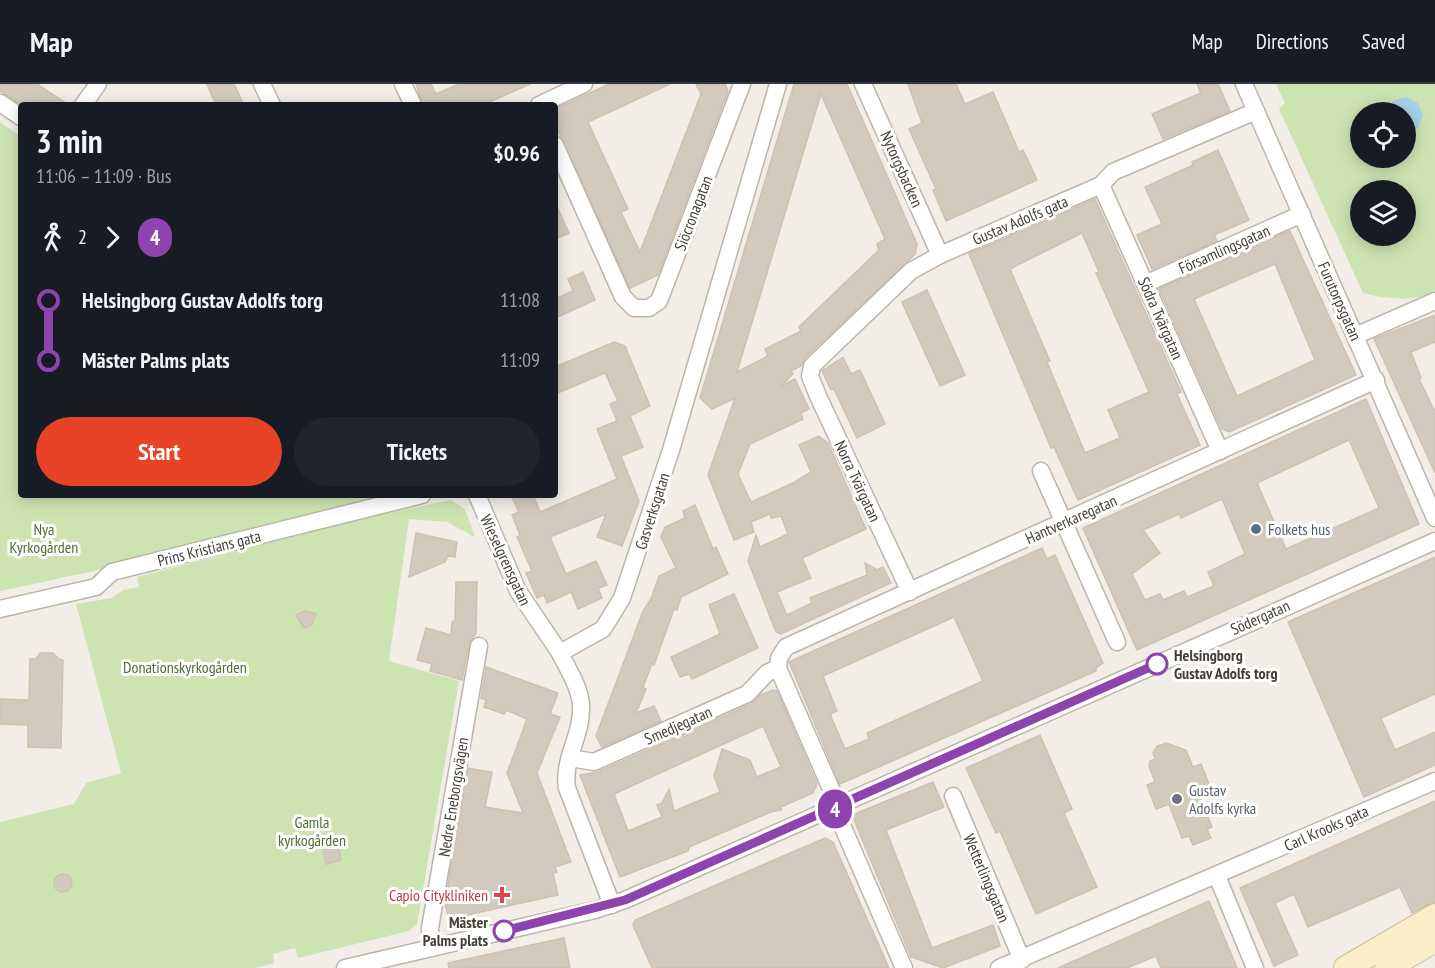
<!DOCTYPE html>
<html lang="en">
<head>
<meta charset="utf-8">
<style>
  body { margin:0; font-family:"PT Sans Narrow",sans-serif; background:#20242c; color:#f1f3f6; height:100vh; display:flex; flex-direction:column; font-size:22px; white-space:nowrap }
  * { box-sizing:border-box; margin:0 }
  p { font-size:20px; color:#9ea1a6 }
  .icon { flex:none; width:33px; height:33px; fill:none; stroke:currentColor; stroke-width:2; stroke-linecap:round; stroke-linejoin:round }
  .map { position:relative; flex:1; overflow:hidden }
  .sheet { position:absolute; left:18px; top:18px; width:540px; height:396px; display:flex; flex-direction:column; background:#171b24; border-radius:6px; box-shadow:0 3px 15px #0003 }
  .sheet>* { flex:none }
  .badge { padding:0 12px; border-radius:20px; font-size:21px; line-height:39px }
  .controls { position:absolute; left:1350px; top:18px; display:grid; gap:12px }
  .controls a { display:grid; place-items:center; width:66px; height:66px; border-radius:50%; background:#171b24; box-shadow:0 3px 15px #0003; font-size:30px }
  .map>.badge { position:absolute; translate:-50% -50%; box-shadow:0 0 0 3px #fff }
  .legs { display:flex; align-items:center; gap:9px; height:66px; padding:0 18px; font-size:20px }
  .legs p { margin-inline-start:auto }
  .summary { display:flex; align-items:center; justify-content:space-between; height:102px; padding:0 18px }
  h1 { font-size:33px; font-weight:600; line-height:45px }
  .button { display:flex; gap:12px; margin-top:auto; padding:12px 18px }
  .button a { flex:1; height:69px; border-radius:36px; background:#e84227; color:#fff; font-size:24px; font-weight:600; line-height:69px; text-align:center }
  .button a+a { background:#20242c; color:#f1f3f6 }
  ul { padding:0 18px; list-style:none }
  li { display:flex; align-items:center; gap:21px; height:60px; font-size:22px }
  li i { display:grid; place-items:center; width:9px; height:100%; margin:0 8px; background:currentColor }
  li i::after { content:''; width:15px; height:15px; margin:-8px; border:4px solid; border-radius:50%; background:#171b24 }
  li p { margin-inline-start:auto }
  li:first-child i { background:linear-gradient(#0000 50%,currentColor 0) }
  li:last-child i { background:linear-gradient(currentColor 50%,#0000 0) }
  header { display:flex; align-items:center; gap:36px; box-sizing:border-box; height:84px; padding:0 30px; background:#171b24; border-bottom:2px solid #363941 }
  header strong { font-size:28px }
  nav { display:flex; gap:33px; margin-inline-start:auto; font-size:21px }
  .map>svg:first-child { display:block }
</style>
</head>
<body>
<header>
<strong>Map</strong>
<nav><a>Map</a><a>Directions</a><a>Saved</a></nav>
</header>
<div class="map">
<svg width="1435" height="884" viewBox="0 0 1435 884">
  <rect width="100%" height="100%" fill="#f2eee7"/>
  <g fill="#cee3b2" fill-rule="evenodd">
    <path d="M1276,0H1435V208C1413,218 1385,215 1363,209L1279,25L1285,19ZM1360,28H1406V74H1360ZM1360,106H1406V152H1360Z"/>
    <polygon points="0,38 21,53 21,411 406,411 99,486 0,507"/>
    <polygon points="451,416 465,425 475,453 447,438 409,435 389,577 459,597 417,840 409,847 298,874 295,864 273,870 274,879 255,884 0,884 0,738 74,720 86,699 121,689 76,520 112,514 123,506 139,503 137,493 368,433"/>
  </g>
  <polygon fill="#a7d0ea" points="1406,13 1418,19 1423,31 1418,44 1406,50 1406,28 1386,28 1393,17"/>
  <g fill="#d2cabd" stroke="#cdc1b1" stroke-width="1.5" fill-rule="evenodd">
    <polygon points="0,0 37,0 69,21 22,21 0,7"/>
    <polygon points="207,0 234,0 244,21 216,21"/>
    <polygon points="416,0 431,0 436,10 459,0 530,0 483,21 423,21"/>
    <polygon points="609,0 670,0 588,38 628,125 621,128 640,168 701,10 696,0 725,0 728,7 658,191 630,204 555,40 555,25"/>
    <path d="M794,0H847L917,160L915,170L908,177L805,274L801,282L791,287L793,290L781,302L795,295L809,325L801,329L803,335L750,360L738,390L751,418L795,398L811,388L799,361L819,352L828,359L866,445L802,474L811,494L777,508L787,531L812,519L810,514L867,491L865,479L877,486L883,483L891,499L781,550L776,548L748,477L756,451L760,463L788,450L781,432L771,434L770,430L751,438L754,448L734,456L708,391L735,314L712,325L700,314ZM821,10L885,155L877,160L879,166L799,243L801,247L765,265L768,272L737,288Z"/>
    <polygon points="908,0 956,0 965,20 993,8 1019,68 1023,66 1037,96 946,137 933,106 936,105 909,45 922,39"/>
    <polygon points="1197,0 1218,0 1230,27 1163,55 1152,30 1201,9"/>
    <polygon points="1218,66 1249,136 1214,151 1217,157 1152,185 1137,151 1162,140 1145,103 1193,81 1192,78"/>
    <path d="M1095,115L1181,308L1177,310L1200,361L1078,416L1054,363L1051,364L969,170ZM1082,149L1099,188L1096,189L1149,308L1108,326L1120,354L1085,369L1047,278L1050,277L1010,185Z"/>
    <polygon points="555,118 569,149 555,155"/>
    <path d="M1290,147L1356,291L1229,348L1222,345L1159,205ZM1275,180L1315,276L1237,312L1194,215Z"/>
    <polygon points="583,188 595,216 555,234 555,215 573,207 568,195"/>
    <polygon points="927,206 965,291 940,302 902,218"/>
    <polygon points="1435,231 1435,258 1411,268 1421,294 1419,295 1435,328 1435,389 1374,255"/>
    <polygon points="614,258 625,262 650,322 630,332 643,363 621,372 639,417 622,462 597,453 606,430 550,453 566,490 596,477 607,501 598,504 602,514 578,525 571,508 547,519 544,511 537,514 526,489 532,487 517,453 520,451 512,431 519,428 511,411 533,411 540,428 617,395 597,345 617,337 610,320 618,317 605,289 555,310 555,283"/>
    <polygon points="843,273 851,290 860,286 885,340 857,354 834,305 831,306 822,287"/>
    <path d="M1366,315L1419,440L1137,566L1083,444ZM1349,356L1379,424L1286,465L1257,399ZM1222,415L1245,470L1208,488L1214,502L1187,513L1184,507L1163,516L1160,510L1145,516L1132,490L1160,469L1143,446L1179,430L1181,434Z"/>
    <polygon points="695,421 713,465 716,463 728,490 681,513 677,526 674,525 654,581 652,580 643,603 646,605 636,629 654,622 661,637 602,663 596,652 643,527 651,515 659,492 676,484 661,453 665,443 685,434 683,427"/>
    <polygon points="416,449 457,458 455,473 448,472 445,478 409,493"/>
    <path d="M1042,464L1047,475L1055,471L1103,579L1096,584V587L840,700L789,578ZM954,533L983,597L867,649L869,655L845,665L830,630L837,627L823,592Z"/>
    <polygon points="1435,473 1435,610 1381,634 1395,666 1435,648 1435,681 1364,713 1288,538"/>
    <polygon points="456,498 477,498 476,549 469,560 462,596 430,587 432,580 417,576 426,544 451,551 452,538 455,536"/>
    <polygon points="734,510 758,564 692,595 689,590 680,593 671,573 720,550 709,521"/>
    <polygon points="305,527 316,530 312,541 304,544 296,531"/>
    <polygon points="40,569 53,569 59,575 63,576 61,664 28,663 28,641 0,640 0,615 29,616 30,575 36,575"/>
    <polygon points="486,583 558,609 550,630 560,633 537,689 571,778 555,783 557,788 553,789 558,811 449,835 445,819 468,684 492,688 485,723 523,729 507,689 527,635 506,626 504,630 484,623 486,616 481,614"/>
    <path d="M773,606L777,607L817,700L813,709L781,723V726L771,728L689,763L688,767L620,793L580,691L598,688L751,620L760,611ZM763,642L781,683L757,693L750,676L722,665L714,692L720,708L674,727L669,705L662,719L657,721L662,733L628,747L614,710Z"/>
    <polygon points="1040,651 1072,725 1064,729 1097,803 1036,830 1000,747 996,749 966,684"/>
    <polygon points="1166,659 1186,666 1193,683 1201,680 1211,705 1199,710 1212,743 1207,745 1211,754 1193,761 1189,752 1182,754 1169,720 1156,725 1147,701 1155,698 1149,682 1150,677 1155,675 1153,669 1157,662"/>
    <polygon points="933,698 944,723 886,746 932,864 993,841 1000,862 943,884 911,873 852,731"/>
    <polygon points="1435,717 1435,818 1412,829 1400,803 1308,843 1294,810 1275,819 1298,871 1274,882 1240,804"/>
    <polygon points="336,752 341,776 326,780 321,755"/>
    <polygon points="825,754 833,758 889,884 652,884 633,841 635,836"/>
    <circle cx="63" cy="799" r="9"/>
    <polygon points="1209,817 1237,884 1161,884 1156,872 1127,884 1058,884"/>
    <polygon points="564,854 570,884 449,884 448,879"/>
  </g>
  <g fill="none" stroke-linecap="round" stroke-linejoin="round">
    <defs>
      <g id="street">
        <polyline points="262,0 272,21"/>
        <polyline points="403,0 413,21"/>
        <polyline points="863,0 940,171"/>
        <polyline points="1244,0 1435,434"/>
        <polyline points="0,19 21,33"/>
        <polyline points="83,21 98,0"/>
        <polyline points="539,21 584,0"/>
        <polyline points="555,61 623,213 634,224 649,224 659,217 742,0"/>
        <polyline points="1101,101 1220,367"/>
        <polyline points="1145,200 1302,130"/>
        <polyline points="1355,252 1435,217"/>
        <polyline points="1041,387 1117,558"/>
        <polyline points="477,411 518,507 560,569"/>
        <polyline points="910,508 818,312 810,292 812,282 911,187 940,171 1101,101 1113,88 1256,27"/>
        <polyline points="0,525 96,503 112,488 422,411"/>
        <polyline points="778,584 779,574 786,563 1376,296"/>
        <polyline points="778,584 835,714 838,732 904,884"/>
        <polyline points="570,674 594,678 747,610 767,589 778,584"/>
        <polyline points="953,712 1022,876"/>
        <polyline points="1217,792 1255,884"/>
        <path d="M612,821L567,704C562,676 583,650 581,621C580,603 567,584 560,569L603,545L622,514L671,366L778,0"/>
        <polyline points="431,864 430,844 479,562"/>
        <polyline points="345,884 595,826 625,816 1435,457"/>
        <polyline points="999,884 1435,697"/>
      </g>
      <g id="secondary">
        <polyline points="1346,884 1435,832"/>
        <polyline points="1387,884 1435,856"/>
      </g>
    </defs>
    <use href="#street" stroke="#bcb6aa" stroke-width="19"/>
    <use href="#secondary" stroke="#cec099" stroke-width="26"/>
    <use href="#street" stroke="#fff" stroke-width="16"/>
    <use href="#secondary" stroke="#faedc8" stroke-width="24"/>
  </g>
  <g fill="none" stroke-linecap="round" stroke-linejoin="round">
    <defs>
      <polyline id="line-1" points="504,847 625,816 1157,580"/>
    </defs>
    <use href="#line-1" stroke="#fff" stroke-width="14"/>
    <use href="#line-1" stroke="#8e44ad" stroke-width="9"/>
  </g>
  <circle fill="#5c6f8a" stroke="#fff" stroke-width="2" cx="1256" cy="445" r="6"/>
  <g fill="#fff" stroke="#8e44ad" stroke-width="3">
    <circle cx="1157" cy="580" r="10"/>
    <circle cx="504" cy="847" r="10"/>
  </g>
  <circle fill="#6b7280" stroke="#fff" stroke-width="2" cx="1177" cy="715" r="6"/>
  <path fill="#e0444e" stroke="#fff" stroke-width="2" d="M499 802h6v6h6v6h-6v6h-6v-6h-6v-6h6z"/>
  <g text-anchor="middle" stroke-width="6" stroke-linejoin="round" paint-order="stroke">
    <g font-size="16" fill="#443f36" stroke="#fff">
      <text transform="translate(902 85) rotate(66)" y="6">Nytorgsbacken</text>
      <text transform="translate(693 129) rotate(-69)" y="6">Siöcronagatan</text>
      <text transform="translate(1020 136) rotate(-23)" y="6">Gustav Adolfs gata</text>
      <text transform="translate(1224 165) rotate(-24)" y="6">Församlingsgatan</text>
      <text transform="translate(1340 217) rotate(66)" y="6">Furutorpsgatan</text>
      <text transform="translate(1161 234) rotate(66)" y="6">Södra Tvärgatan</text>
      <text transform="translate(858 397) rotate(65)" y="6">Norra Tvärgatan</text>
      <text transform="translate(652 427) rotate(-72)" y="6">Gasverksgatan</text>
      <text transform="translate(1071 435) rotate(-24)" y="6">Hantverkaregatan</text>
      <text transform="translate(209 464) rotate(-14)" y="6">Prins Kristians gata</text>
      <text transform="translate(506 476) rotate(65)" y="6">Wieselgrensgatan</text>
      <text transform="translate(1260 533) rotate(-24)" y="6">Södergatan</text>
      <text transform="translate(678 641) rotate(-24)" y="6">Smedjegatan</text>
      <text transform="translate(453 713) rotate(-81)" y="6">Nedre Eneborgsvägen</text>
      <text transform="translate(1326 744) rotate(-24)" y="6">Carl Krooks gata</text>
      <text transform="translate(987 794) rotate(67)" y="6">Wetterlingsgatan</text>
    </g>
    <g font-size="16" fill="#48712e" stroke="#fff">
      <text x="44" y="451">Nya<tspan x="44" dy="18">Kyrkogården</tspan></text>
      <text x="185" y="589">Donationskyrkogården</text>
      <text x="312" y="744">Gamla<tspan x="312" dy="18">kyrkogården</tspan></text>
    </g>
    <g font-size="16" fill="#4e5e75" stroke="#fff" text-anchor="start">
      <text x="1268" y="451">Folkets hus</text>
    </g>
    <g font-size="16" font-weight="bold" fill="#443f36" stroke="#fff" text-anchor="start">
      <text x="1174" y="577">Helsingborg<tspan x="1174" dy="18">Gustav Adolfs torg</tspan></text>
      <text x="488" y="844" text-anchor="end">Mäster<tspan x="488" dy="18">Palms plats</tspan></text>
    </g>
    <g font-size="16" fill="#5b616d" stroke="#fff" text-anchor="start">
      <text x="1189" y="712">Gustav<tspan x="1189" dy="18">Adolfs kyrka</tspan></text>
    </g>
    <g font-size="16" fill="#be3a42" stroke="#fff" text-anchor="end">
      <text x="488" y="817">Capio Citykliniken</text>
    </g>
  </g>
</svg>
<div class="controls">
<a><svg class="icon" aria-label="locate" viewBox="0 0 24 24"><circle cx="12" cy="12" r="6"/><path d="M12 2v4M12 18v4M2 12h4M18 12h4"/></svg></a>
<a><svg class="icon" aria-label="layers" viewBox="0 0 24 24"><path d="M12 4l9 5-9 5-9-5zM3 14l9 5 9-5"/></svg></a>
</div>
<b class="badge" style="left:835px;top:725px;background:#8e44ad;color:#fff">4</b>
<section class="sheet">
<div class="summary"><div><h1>3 min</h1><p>11:06 – 11:09 · Bus</p></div><b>$0.96</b></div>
<div class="legs"><svg class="icon" aria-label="walk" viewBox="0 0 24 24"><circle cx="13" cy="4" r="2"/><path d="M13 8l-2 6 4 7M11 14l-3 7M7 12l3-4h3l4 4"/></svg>2<svg class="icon" aria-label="forward" viewBox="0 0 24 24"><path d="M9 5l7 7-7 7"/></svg><b class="badge" style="background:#8e44ad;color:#fff">4</b></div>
<ul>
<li><i style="color:#8e44ad"></i><b>Helsingborg Gustav Adolfs torg</b><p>11:08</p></li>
<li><i style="color:#8e44ad"></i><b>Mäster Palms plats</b><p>11:09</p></li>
</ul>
<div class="button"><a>Start</a><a>Tickets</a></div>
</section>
</div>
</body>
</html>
